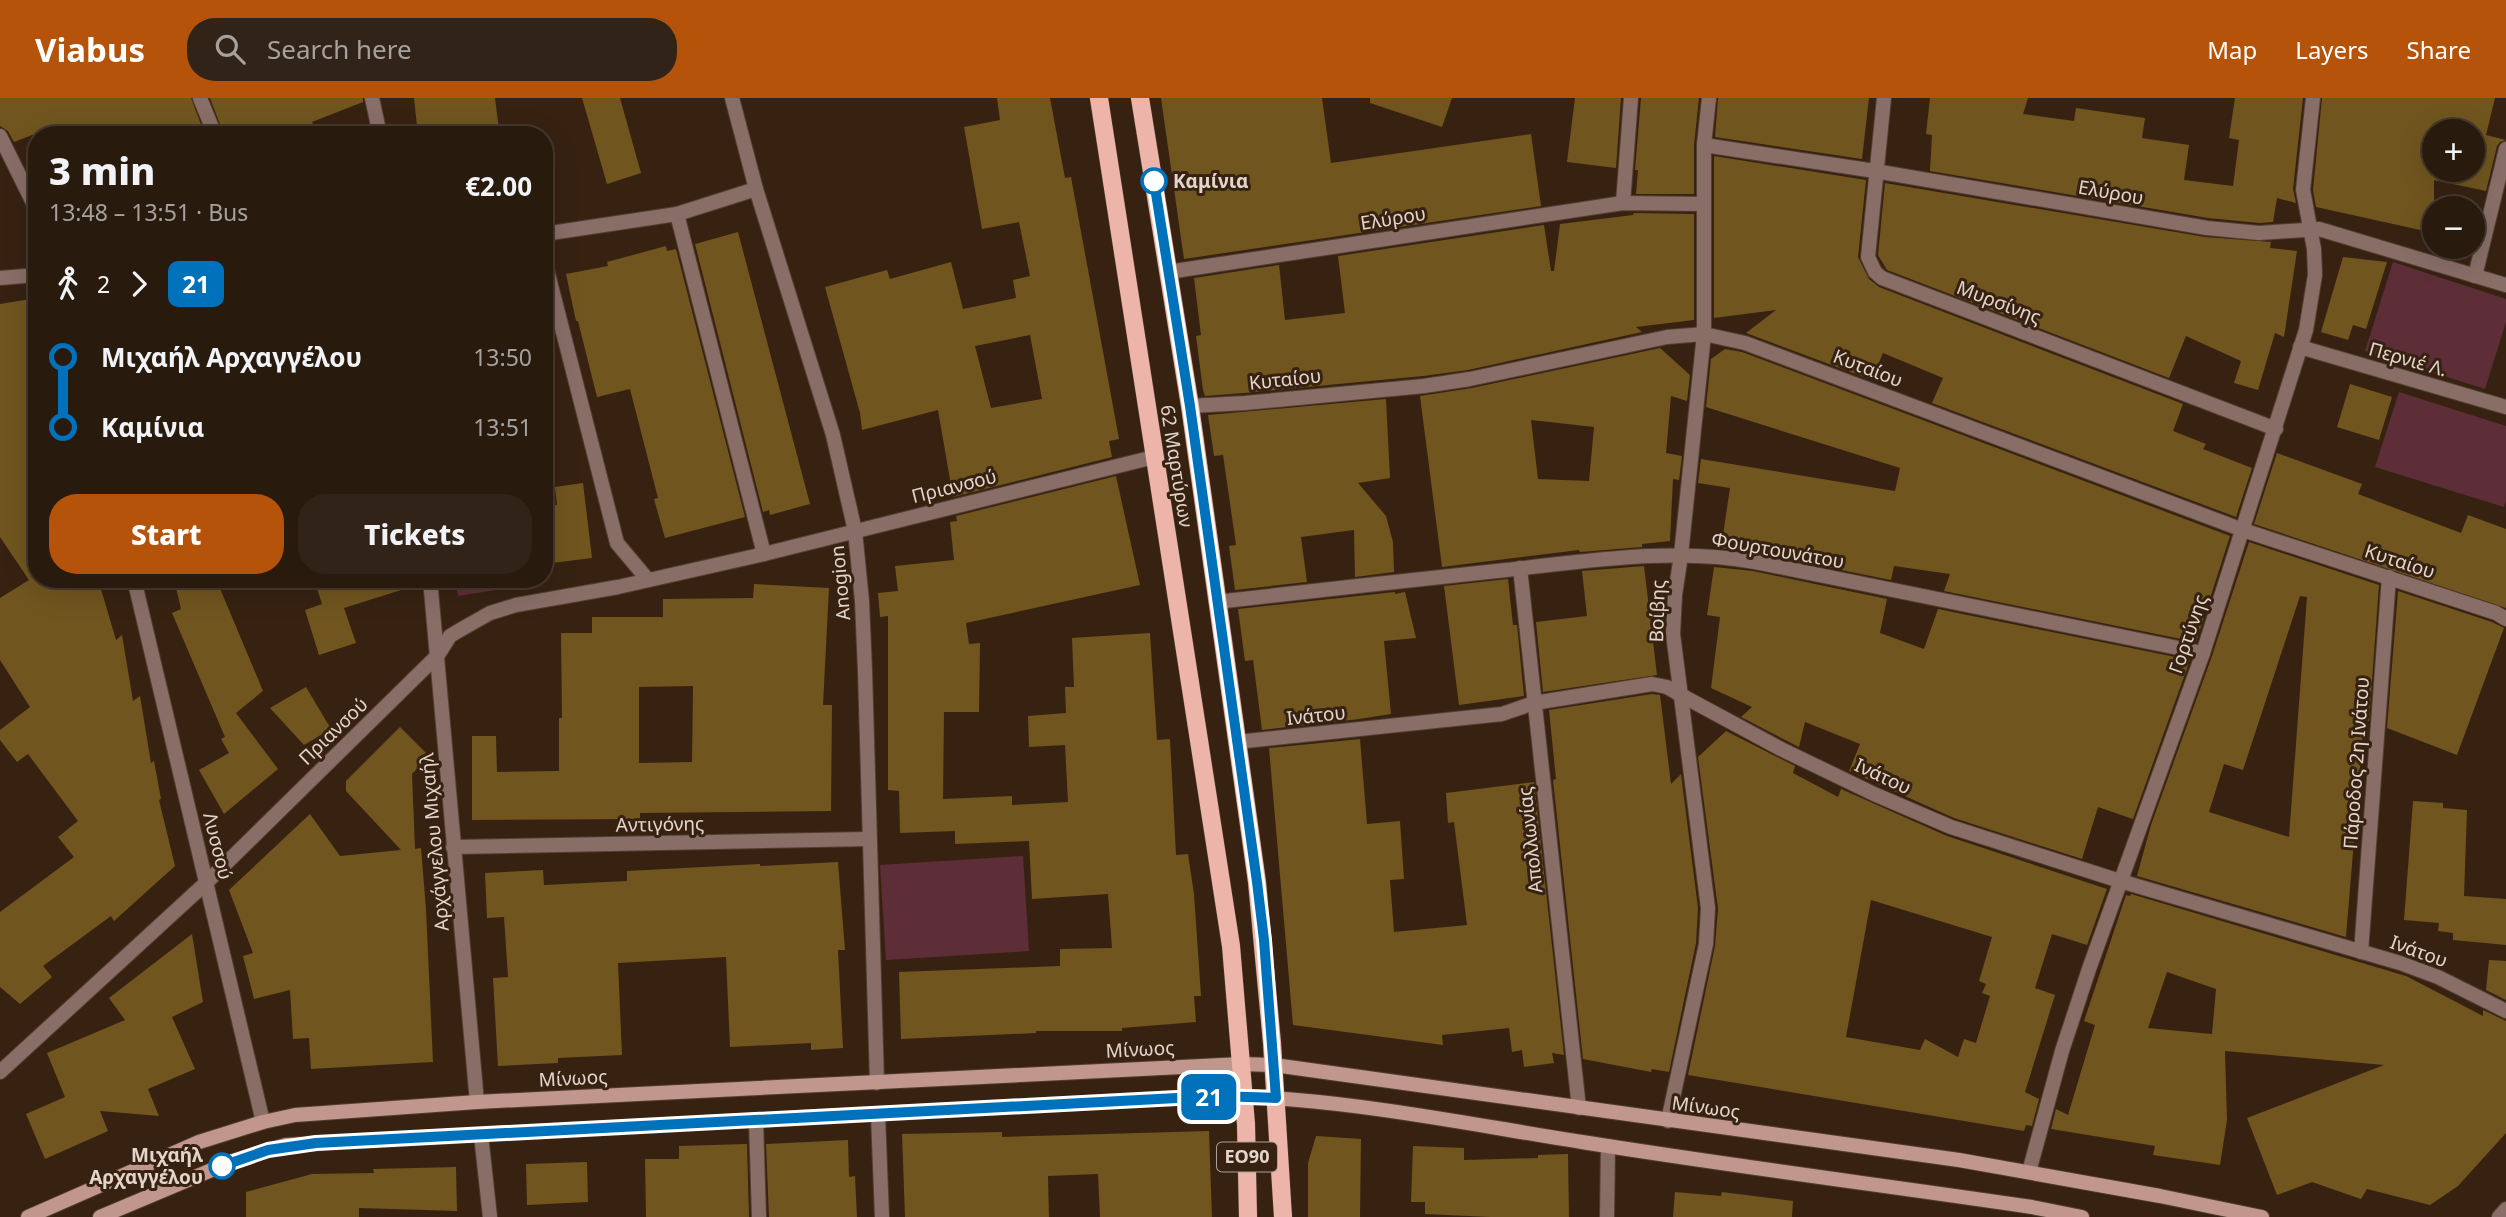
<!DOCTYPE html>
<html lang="en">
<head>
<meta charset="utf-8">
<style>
  body { margin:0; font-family:"Noto Sans",sans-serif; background:#312317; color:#f1f3f6; height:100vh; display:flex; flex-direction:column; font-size:26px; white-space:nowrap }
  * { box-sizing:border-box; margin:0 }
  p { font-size:23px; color:#a5a19e }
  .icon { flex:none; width:38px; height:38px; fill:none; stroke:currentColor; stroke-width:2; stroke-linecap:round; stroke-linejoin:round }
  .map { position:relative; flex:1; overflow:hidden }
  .details { position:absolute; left:28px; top:28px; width:525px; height:462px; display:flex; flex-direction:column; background:#291a0e; border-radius:28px; box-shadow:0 7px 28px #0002,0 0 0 2px #45382e }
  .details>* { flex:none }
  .badge { padding:0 14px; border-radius:10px; font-size:24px; line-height:46px }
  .controls { position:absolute; left:2422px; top:21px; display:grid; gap:14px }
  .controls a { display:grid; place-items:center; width:63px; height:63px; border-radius:50%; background:#291a0e; box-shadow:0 7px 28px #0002,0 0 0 2px #45382e; font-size:35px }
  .map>.badge { position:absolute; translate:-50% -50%; box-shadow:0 0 0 4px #fff }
  .legs { display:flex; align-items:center; gap:10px; height:77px; padding:0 21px; font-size:23px }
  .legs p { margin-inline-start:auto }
  .overview { display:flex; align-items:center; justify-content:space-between; height:119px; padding:0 21px }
  h1 { font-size:38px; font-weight:800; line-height:52px }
  .button { display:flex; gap:14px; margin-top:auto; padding:14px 21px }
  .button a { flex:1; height:80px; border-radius:28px; background:#b45309; color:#fff; font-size:28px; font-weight:800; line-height:80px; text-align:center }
  .button a+a { background:#312317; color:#f1f3f6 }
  ul { padding:0 21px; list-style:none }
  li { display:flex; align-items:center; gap:24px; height:70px; font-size:26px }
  li i { display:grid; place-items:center; width:10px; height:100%; margin:0 9px; background:currentColor }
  li i::after { content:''; width:18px; height:18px; margin:-9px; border:5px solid; border-radius:50%; background:#291a0e }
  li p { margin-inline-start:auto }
  li:first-child i { background:linear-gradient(#0000 50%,currentColor 0) }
  li:last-child i { background:linear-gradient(currentColor 50%,#0000 0) }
  header { display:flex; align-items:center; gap:42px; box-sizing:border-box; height:98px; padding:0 35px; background:#b45309; color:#fff }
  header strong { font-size:33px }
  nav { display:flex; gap:38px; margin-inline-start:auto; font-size:24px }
  .search { width:490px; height:63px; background:#312317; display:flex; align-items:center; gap:18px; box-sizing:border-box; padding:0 24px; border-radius:28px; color:#a5a19e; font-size:26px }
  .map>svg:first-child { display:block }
</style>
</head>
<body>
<header>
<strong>Viabus</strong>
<div class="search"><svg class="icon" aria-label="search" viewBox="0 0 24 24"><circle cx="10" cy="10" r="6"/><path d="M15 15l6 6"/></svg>Search here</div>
<nav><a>Map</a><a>Layers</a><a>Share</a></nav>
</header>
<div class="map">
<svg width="2506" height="1119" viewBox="0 0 2506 1119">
  <rect width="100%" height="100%" fill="#372212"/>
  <g fill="#5d2e38">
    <polygon points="2393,164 2506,201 2506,224 2485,291 2365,253"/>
    <polygon points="2399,294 2506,328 2506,402 2504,409 2375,369"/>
    <polygon points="455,481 513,481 514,489 458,498"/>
    <polygon points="1023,758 1029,853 886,862 880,767"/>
  </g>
  <g fill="#70551e" fill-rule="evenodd">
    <polygon points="0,0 191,0 205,37 32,37 14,44 8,33 0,28"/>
    <polygon points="210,0 363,0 363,4 312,24 317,37 224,37"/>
    <polygon points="414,0 495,0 499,32 478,35 478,37 418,37"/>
    <polygon points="582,0 620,0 641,75 607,86"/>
    <path d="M997,0H1050L1065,80L1071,79L1119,341L1109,343L1112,359L953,399L938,312L862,332L860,315L825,189L887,172L890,181L951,164L963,211L1016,200L1013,182L1030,178L1019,124L982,131L964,29L1000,22ZM1030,237L1042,301L991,310L975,248Z"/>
    <polygon points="1161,0 1322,0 1331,65 1531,36 1541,108 1184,161"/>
    <polygon points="1370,0 1452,0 1442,29 1370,5"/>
    <polygon points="1575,0 1621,0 1616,70 1567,64"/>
    <polygon points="1641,0 1699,0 1694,47 1694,96 1636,96 1638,72 1635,72"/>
    <polygon points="1718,0 1869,0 1862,61 1715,39"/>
    <polygon points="1930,0 2028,0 2023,16 2074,23 2076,10 2145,20 2142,40 2189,47 2184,82 2233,88 2239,42 2229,40 2235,0 2303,0 2293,91 2296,105 2277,100 2273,124 2259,125 2208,120 1930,73 1932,37 1926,36"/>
    <path d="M2322,0H2495L2486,37L2506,42L2500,44L2497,48L2486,93L2434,82V135L2316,109L2313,92ZM2434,33H2473V72H2434Z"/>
    <polygon points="1714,58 1866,82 1858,159 1869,181 1879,189 2183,306 2173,333 2206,346 2203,351 2252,370 2236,419 1932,305 1943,280 1883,255 1872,282 1746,235 1776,212 1714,220"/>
    <polygon points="1885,85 2205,139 2271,144 2270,150 2297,153 2284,239 2275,235 2258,292 2234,285 2241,263 2186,238 2169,280 1887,172 1878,157"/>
    <polygon points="1634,115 1694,116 1694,222 1636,229 1642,234 1468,272 1423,278 1244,295 1205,298 1203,292 1196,238 1201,237 1194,180 1279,167 1285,222 1345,215 1338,158 1544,127 1551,173 1554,173 1560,126 1633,117"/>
    <polygon points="738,134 810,406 770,417 769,412 763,414 695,146"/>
    <polygon points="666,148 667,153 676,151 745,419 665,440 654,401 658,400 630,291 597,299 578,223 576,223 566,176 608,168 607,164"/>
    <polygon points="2343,159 2387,164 2366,231 2353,227 2348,242 2321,234"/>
    <polygon points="37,200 37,481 98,481 116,542 122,537 133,603 140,598 151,665 154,663 161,701 159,702 175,768 114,823 111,818 43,868 52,879 20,906 0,889 0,814 74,759 58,739 78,723 28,656 17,664 0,642 0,632 30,609 0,562 0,500 29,482 0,439 0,206"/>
    <path d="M1660,250L1690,277L1687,303L1671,298L1666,355L1682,358L1679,382L1673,381L1670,443L1642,446V449L1580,454L1579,452L1442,469L1420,298L1472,290ZM1531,322L1594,329L1589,383L1538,381Z"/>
    <polygon points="1725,251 1742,254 2230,438 2196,544 1944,493 1950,476 1894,468 1891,482 1757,455 1721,450 1730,390 1698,385 1701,361 1895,393 1900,370 1706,309 1711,261"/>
    <polygon points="2350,286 2392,299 2379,342 2337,329"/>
    <polygon points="1386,301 1390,380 1358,385 1386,418 1393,444 1394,474 1355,479 1354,432 1301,439 1307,484 1235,492 1229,448 1236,447 1223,357 1214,358 1208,317"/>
    <polygon points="2277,355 2362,386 2358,396 2461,435 2468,417 2506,431 2506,510 2254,426"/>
    <polygon points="1116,378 1140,487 966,525 969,546 980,545 979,614 944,614 943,701 1012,698 1012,707 1068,704 1065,647 1029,649 1028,618 1066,615 1065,589 1074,589 1072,540 1150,535 1157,642 1170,641 1176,757 1188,756 1194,796 1201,898 1194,898 1196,924 1122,930 1122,933 1036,933 1036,935 901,941 899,874 1060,868 1060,851 1112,850 1108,796 1032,801 1029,743 955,746 955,733 900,735 899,693 888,692 888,518 880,519 878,495 898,493 895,468 954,462 950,424 957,423 956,418"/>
    <polygon points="583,385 592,460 544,466 544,408 557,407 555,389"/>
    <path d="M2249,444L2379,487L2369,623L2364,621L2346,839L2137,778L2151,727L2212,558ZM2300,498L2307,499L2289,739L2209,714L2224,666L2243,672Z"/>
    <polygon points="1644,468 1657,577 1543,594 1536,524 1587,518 1582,473"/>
    <polygon points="1714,469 1753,473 1887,501 1880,535 1924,551 1938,511 2190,562 2133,721 2098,709 2082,761 1954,720 1849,673 1860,646 1805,624 1799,649 1741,619 1752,609 1711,590 1720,519 1707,517"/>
    <polygon points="174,481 216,481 263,593 236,615 278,671 224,716 199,672 229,655 221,641 225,639 172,515 181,511"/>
    <polygon points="314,481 416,481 417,487 344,510 356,545 319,557 305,512 322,506"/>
    <polygon points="1508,481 1513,527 1517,527 1524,598 1459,607 1444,488"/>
    <path d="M754,486L829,490L823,607H832L831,713L640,715V721L472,722V638H496L497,674L559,673V620H562L561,535H592V519H663V501L753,500ZM693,588L692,664L639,665V589Z"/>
    <polygon points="2398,493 2492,524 2504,530 2457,657 2387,630"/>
    <polygon points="1395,494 1395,496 1405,494 1416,540 1384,543 1391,616 1359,621 1262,632 1253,562 1245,563 1238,511"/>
    <polygon points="306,589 331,631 304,647 270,610"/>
    <polygon points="1652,596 1660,597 1671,686 1681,676 1698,810 1696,845 1669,974 1652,971 1651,974 1583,961 1553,682 1556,681 1549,612"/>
    <polygon points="400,629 429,658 412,676 415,751 421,750 426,811 433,964 311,971 309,940 293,941 290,892 254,901 243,858 253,855 229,792 310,716 340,758 401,752 346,693 346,683"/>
    <path d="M1726,633L1795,668L1793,675L1838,699L1841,691L1947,738L2107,791L2087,847L2052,836L2035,890L2055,897L2025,994L2039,1001L2032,1028L2026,1027L2024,1033L1688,977L1715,848L1718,811L1698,659ZM1871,802L1992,839L1979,883L1986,886L1982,895L1990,898L1976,945L1964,941L1958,959L1925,941L1920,952L1846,939Z"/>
    <polygon points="1360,641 1367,726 1400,723 1404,781 1390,782 1394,834 1467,827 1454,724 1448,725 1446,695 1534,684 1564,957 1552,955 1554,965 1524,969 1522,952 1512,954 1509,930 1442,937 1443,947 1293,927 1269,650"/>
    <polygon points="2413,703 2443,705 2443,710 2467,712 2464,798 2506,801 2506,847 2453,842 2453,835 2438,833 2439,825 2404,822"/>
    <polygon points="838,764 845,852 838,852 843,950 811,952 811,945 730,949 726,859 618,865 622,957 558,960 558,965 498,968 493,880 508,879 504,819 487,820 485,775 543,772 544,787 627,783 627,773 760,766 760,768"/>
    <path d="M2131,796L2406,878L2483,918V912L2506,923V1035L2458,1088L2430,1107L2367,1091L2361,1101L2312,1084L2277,1097L2247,1020L2384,967L2225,953L2227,1022L2220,1067L2153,1057L2155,1048L2051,1031L2056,1011L2068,1017L2095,927L2084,923L2126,797L2130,798ZM2167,874L2216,891L2212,936L2148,930Z"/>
    <polygon points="192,836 203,904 172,919 195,971 148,991 159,1018 100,1013 108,1033 45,1061 26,1016 65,999 47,955 125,922 109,900"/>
    <polygon points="2489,862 2506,863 2506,902 2486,892"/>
    <polygon points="1209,1033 1212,1119 1100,1119 1098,1076 1048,1078 1049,1119 905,1119 902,1036 1002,1034 1002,1039"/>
    <polygon points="1316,1038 1361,1041 1360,1119 1308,1119 1308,1065"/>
    <polygon points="848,1042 849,1079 855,1078 857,1119 769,1119 766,1046"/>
    <polygon points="747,1046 749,1119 646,1119 645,1061 679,1061 679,1048"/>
    <polygon points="1413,1048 1464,1050 1464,1062 1538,1060 1538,1057 1568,1056 1569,1119 1490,1119 1425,1116 1425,1104 1411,1104"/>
    <polygon points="587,1064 588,1104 527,1107 526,1066"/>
    <polygon points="456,1069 457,1113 359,1110 359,1119 246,1119 246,1094 312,1076 374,1075 373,1071"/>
    <polygon points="1675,1094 1721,1098 1722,1094 1793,1103 1792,1119 1673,1119"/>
  </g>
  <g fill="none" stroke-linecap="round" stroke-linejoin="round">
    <defs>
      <g id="service">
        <polyline points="544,160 617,445 648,482"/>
        <polyline points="1534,605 1652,586 1667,589 1679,596"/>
        <polyline points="756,1023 759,1119"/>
      </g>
      <g id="minor">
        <polyline points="200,0 215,37"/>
        <polyline points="372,0 380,37"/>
        <polyline points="732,0 756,91 833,337 855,433 862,503 865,573 877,985"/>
        <polyline points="1884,0 1868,159 1875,174 1882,180 2276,331"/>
        <polyline points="0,38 37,113"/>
        <polyline points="1704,47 1875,73 2207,130 2259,135 2319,131 2506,187"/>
        <polyline points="1623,105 1631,0"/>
        <polyline points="677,116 764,456"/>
        <polyline points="544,136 677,116 756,91"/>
        <polyline points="1168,174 1623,105 1703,106"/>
        <polyline points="2475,178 2506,51"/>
        <polyline points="0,180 37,177"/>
        <polyline points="2300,249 2506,309"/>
        <polyline points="1190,308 1245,305 1424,288 1470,281 1667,239 1704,236 1745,245 2243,432 2496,515 2506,521"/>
        <polyline points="1520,470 1579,1010"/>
        <polyline points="134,481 263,1024"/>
        <polyline points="430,481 477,1004"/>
        <path d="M1216,504C1313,493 1409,482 1506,472C1588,463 1673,449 1755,464L2203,555"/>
        <polyline points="1679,596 1781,651 1874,696 1951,729 2120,783 2400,865 2438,879 2506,913"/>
        <polyline points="1237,644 1502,616 1534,605"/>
        <polyline points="453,749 869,741"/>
        <polyline points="2361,854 2389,479"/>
        <polyline points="0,974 207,784 438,557 450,538 460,532 490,515 516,507 618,489 764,456 1154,359"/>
        <polyline points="878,1017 882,1119"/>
        <polyline points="1668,1023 1706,846 1708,810 1673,536 1675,497 1681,457 1704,236 1704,47 1709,0"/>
        <polyline points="481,1037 490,1119"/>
        <polyline points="2029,1074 2062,953 2089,871 2203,555 2306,232 2315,177 2314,151 2303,92 2313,0"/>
        <polyline points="1607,1119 1608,1048"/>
      </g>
      <polyline id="tertiary" points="2499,1119 2506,1111"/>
      <g id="secondary">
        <polyline points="28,1119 199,1044 263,1024 295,1017 477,1004 1242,966 1274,967 1959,1062 2160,1098 2262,1119"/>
        <path d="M100,1119L233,1063L286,1047L1215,998C1339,999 1461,1025 1582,1044C1732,1068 1882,1087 2032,1109L2082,1119"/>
      </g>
      <g id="primary">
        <polyline points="1099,0 1231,848 1246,1026 1248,1119"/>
        <polyline points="1140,0 1190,308 1257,784 1272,945 1283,1119"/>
      </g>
    </defs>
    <use href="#service" stroke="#533f30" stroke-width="16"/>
    <use href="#minor" stroke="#533f30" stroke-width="16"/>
    <use href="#tertiary" stroke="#533f30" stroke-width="16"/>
    <use href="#secondary" stroke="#533f30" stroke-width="16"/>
    <use href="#primary" stroke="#533f30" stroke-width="19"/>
    <use href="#service" stroke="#896e68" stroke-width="14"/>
    <use href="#minor" stroke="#896e68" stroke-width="14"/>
    <use href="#tertiary" stroke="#896e68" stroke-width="14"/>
    <use href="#secondary" stroke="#c1968d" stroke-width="14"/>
    <use href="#primary" stroke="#edb5a9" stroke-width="18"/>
  </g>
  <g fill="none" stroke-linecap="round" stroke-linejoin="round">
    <defs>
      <polyline id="line-1" points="222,1068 268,1052 316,1045 1215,998 1276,1000 1264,842 1257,784 1190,308 1154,83"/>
    </defs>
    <use href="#line-1" stroke="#fff" stroke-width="16"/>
    <use href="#line-1" stroke="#0072bc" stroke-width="10"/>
  </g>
  <g fill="#fff" stroke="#0072bc" stroke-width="3.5">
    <circle cx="1154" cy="83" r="12"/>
    <circle cx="222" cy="1068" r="12"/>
  </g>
  <g text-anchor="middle" stroke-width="6" stroke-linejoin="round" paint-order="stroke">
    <rect fill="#372212" stroke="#af9f94" stroke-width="2" x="1217" y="1044.5" width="60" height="29" rx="5"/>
    <g font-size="18" font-weight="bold" fill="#e3d5cb">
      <text x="1247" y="1065">ΕΟ90</text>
    </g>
    <g font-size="19" font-weight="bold" fill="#e3d5cb" stroke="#372212" text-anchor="start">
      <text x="1173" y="90">Καμίνια</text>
      <text x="203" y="1064" text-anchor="end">Μιχαήλ<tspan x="203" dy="22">Αρχαγγέλου</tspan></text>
    </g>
    <g font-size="19" fill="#e3d5cb" stroke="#372212">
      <text transform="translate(2111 94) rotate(10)" y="7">Ελύρου</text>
      <text transform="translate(1393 120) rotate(-9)" y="7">Ελύρου</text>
      <text transform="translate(1999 204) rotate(21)" y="7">Μυρσίνης</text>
      <text transform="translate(2408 261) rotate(16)" y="7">Περνιέ Λ.</text>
      <text transform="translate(1868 270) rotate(21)" y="7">Κυταίου</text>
      <text transform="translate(1285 281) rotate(-6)" y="7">Κυταίου</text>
      <text transform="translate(1177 368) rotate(81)" y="7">62 Μαρτύρων</text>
      <text transform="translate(954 388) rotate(-14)" y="7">Πριανσού</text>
      <text transform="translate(1778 452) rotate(10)" y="7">Φουρτουνάτου</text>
      <text transform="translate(2400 463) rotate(18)" y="7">Κυταίου</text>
      <text transform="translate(840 485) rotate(-95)" y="7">Anogion</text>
      <text transform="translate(1657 513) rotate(-88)" y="7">Βοίβης</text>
      <text transform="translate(2188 536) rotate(-71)" y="7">Γορτύνης</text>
      <text transform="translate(1316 617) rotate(-6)" y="7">Ινάτου</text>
      <text transform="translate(333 633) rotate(-44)" y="7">Πριανσού</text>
      <text transform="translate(2356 665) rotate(-86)" y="7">Πάροδος 2η Ινάτου</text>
      <text transform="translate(1883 678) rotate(25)" y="7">Ινάτου</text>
      <text transform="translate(660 726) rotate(-1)" y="7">Αντιγόνης</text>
      <text transform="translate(1530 742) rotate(-96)" y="7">Απολλωνίας</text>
      <text transform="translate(434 744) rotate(-95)" y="7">Αρχάγγελου Μιχαήλ</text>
      <text transform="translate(218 748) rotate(76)" y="7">Λυσσού</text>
      <text transform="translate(2419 853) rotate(20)" y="7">Ινάτου</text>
      <text transform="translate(1140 951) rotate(-3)" y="7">Μίνωος</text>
      <text transform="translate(573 980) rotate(-3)" y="7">Μίνωος</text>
      <text transform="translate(1706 1009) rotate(8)" y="7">Μίνωος</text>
    </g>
  </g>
</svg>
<div class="controls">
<a>+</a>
<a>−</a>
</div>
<b class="badge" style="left:1209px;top:999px;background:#0072bc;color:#fff">21</b>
<section class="details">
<div class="overview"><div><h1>3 min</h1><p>13:48 – 13:51 · Bus</p></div><b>€2.00</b></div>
<div class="legs"><svg class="icon" aria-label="walk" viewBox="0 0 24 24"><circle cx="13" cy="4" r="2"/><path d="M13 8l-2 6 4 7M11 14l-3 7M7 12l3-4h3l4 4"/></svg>2<svg class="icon" aria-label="forward" viewBox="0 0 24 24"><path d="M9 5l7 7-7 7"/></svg><b class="badge" style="background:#0072bc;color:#fff">21</b></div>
<ul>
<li><i style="color:#0072bc"></i><b>Μιχαήλ Αρχαγγέλου</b><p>13:50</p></li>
<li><i style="color:#0072bc"></i><b>Καμίνια</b><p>13:51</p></li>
</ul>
<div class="button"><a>Start</a><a>Tickets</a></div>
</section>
</div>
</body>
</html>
